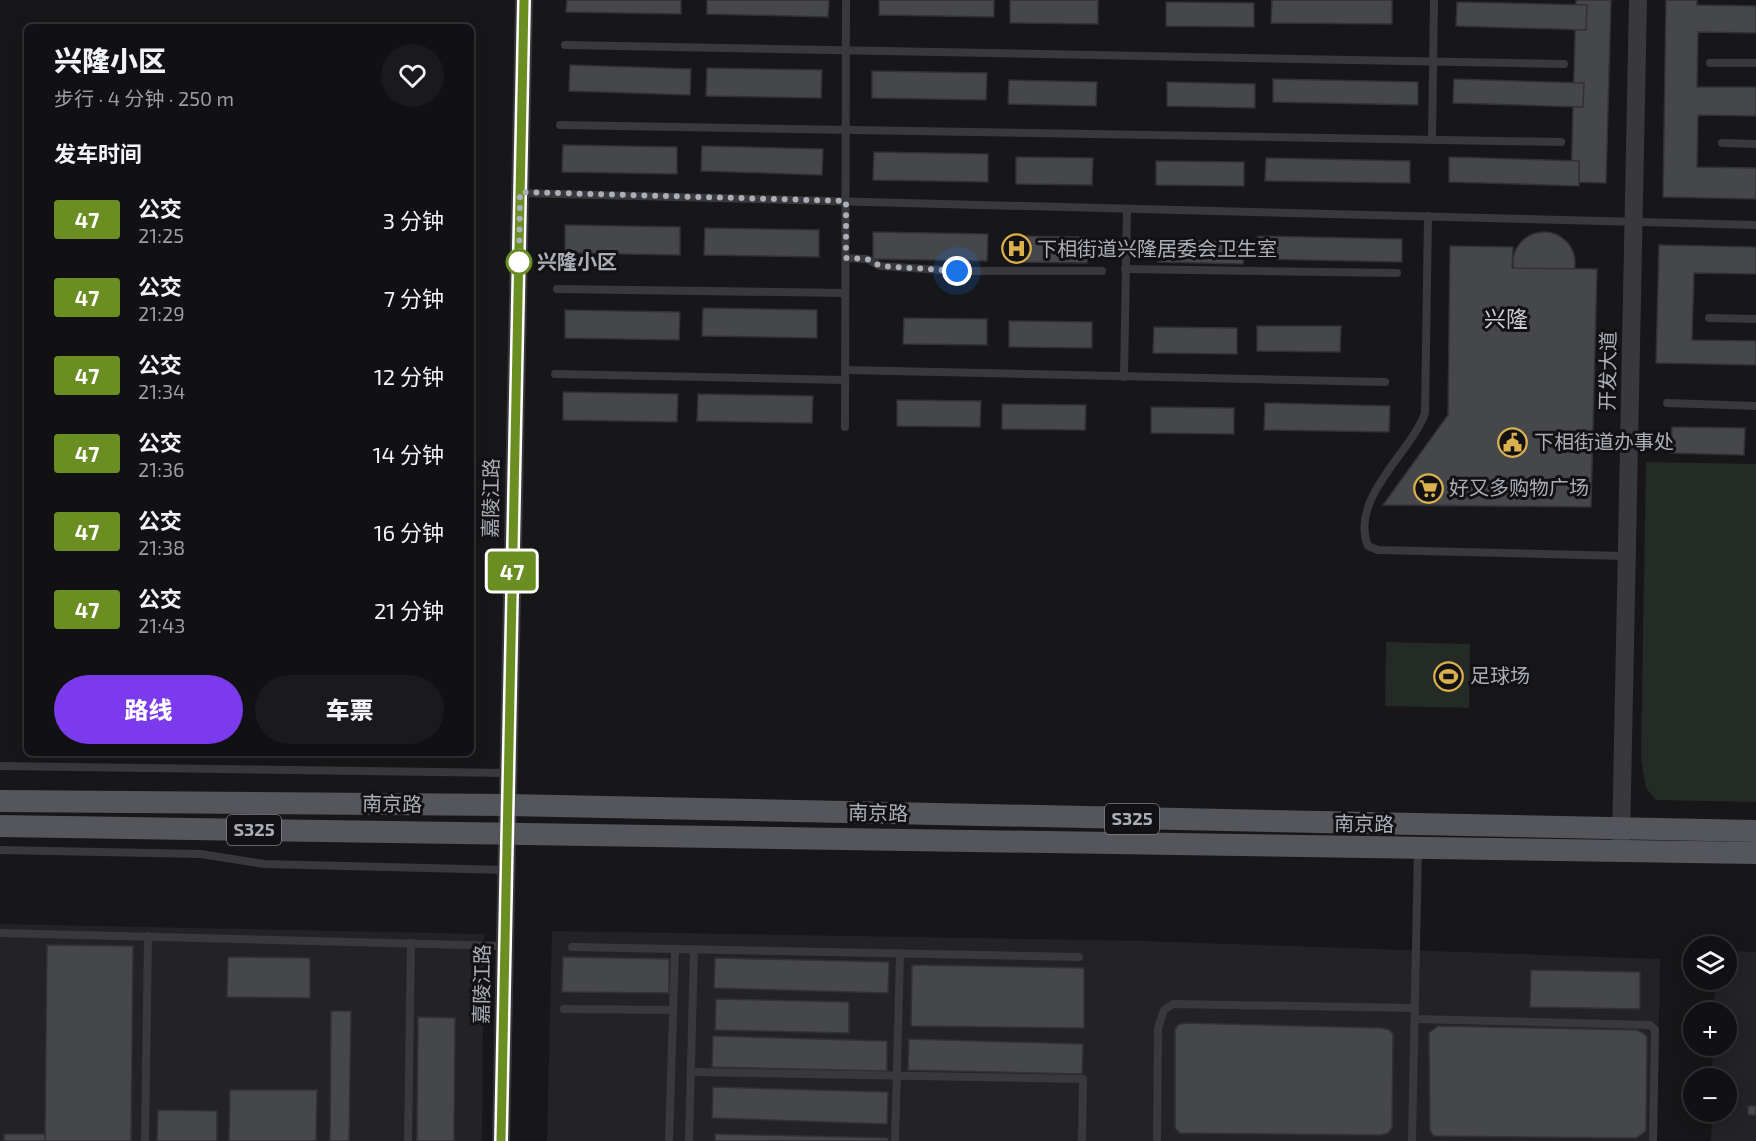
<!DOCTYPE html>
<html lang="zh">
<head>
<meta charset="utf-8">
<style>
  body { margin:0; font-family:"Exo 2","Noto Sans SC",sans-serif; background:#1a1a1c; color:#f1f3f6; height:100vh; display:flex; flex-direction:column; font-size:22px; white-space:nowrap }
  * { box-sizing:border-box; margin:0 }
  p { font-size:20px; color:#9c9da0 }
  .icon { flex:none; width:33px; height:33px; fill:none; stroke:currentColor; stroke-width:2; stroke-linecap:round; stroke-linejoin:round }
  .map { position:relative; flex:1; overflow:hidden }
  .details { position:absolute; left:24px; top:24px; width:450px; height:732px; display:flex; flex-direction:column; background:#111113; border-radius:9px; box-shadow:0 3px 15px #0003,0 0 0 2px #303133 }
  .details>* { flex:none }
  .badge { padding:0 12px; border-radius:4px; font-size:21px; line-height:39px }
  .buttons { position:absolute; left:1683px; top:936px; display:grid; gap:12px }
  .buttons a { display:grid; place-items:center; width:54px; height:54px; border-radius:50%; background:#111113; box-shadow:0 3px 15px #0003,0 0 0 2px #303133; font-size:30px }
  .you { position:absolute; width:30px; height:30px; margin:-15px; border:4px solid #fff; border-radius:50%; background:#1a73e8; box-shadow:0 0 0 9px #1a73e833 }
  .map>.badge { position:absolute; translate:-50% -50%; box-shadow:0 0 0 3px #fff }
  h2 { padding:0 30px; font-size:22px; line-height:54px }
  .round { display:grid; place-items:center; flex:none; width:63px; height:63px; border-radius:32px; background:#1a1a1c }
  .overview { display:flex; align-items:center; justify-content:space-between; height:102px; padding:0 30px }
  h1 { font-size:28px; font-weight:800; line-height:45px }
  .primary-button { display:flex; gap:12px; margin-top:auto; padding:12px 30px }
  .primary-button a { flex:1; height:69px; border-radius:36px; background:#7c3aed; color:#fff; font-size:24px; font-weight:800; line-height:69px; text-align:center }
  .primary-button a+a { background:#1a1a1c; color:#f1f3f6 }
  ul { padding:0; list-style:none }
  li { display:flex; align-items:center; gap:18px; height:78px; padding:0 30px }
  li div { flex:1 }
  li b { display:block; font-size:22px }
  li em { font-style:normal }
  li .badge { min-width:66px; font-weight:700; text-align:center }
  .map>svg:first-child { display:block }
</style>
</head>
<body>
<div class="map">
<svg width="1756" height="1141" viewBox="0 0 1756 1141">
  <rect width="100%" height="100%" fill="#171719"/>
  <g fill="#232326">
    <polygon points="0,924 484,934 482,1141 0,1141"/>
    <polygon points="552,931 1145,941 1660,959 1657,1141 547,1141"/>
    <polygon points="1727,951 1756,952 1756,1141 1711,1141 1712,1112 1726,1112 1726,1078 1712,1078 1713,1046 1726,1046 1726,1012 1714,1012 1715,980 1726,980"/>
  </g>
  <g fill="#242a25">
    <polygon points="1646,462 1756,464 1756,802 1656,800 1646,788 1641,758"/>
    <polygon points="1386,642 1470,644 1469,708 1385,706"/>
  </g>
  <g fill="#46474b" stroke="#323134" stroke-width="1.5">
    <polygon points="567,0 681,0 681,14 566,12"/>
    <polygon points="707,0 829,0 828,17 707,14"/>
    <polygon points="879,0 994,0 994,17 879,15"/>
    <polygon points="1010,0 1098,0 1098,24 1010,23"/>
    <polygon points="1272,0 1392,0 1392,24 1271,23"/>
    <polygon points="1576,0 1611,0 1606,183 1571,182"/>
    <polygon points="1666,0 1697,0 1697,5 1756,6 1756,33 1698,32 1697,87 1756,87 1756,116 1698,115 1697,167 1756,168 1756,199 1663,197"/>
    <polygon points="1166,2 1254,3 1254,27 1166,26"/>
    <polygon points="1457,2 1587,5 1586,30 1456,26"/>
    <polygon points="570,65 691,69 690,95 569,91"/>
    <polygon points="707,68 822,70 821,98 706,96"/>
    <polygon points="872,71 987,73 986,100 872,98"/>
    <polygon points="1273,79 1418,82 1418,105 1273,102"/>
    <polygon points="1454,79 1584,83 1583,107 1453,103"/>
    <polygon points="1009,80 1097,82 1096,106 1008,104"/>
    <polygon points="1167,82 1255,84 1255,108 1167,106"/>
    <polygon points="563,145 677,147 677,174 562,172"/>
    <polygon points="702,146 823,149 822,175 701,171"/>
    <polygon points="874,152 988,154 988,182 873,180"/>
    <polygon points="1016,157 1093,158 1092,185 1016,184"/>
    <polygon points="1449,157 1579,161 1579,186 1449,182"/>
    <polygon points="1266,158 1410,161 1410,183 1265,181"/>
    <polygon points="1156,161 1244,162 1244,186 1156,185"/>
    <polygon points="565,225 680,227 680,255 565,253"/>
    <polygon points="705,228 819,230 819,257 704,255"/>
    <circle cx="1544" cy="263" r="31"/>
    <polygon points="873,232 988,234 987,261 873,259"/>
    <polygon points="1011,236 1088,237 1087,263 1011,262"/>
    <polygon points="1258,236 1402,239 1402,262 1257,259"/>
    <polygon points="1158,240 1244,242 1243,264 1158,262"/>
    <polygon points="1659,245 1756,247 1756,274 1694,273 1692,340 1756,341 1756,365 1656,363"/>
    <polygon points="1450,246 1513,247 1512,268 1597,269 1591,507 1383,505 1448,415"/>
    <polygon points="703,308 817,310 817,338 702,336"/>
    <polygon points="565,310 680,312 679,340 565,338"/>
    <polygon points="904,318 987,319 987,345 903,344"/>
    <polygon points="1009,321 1092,322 1092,348 1009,347"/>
    <polygon points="1257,326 1341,326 1340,352 1257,351"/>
    <polygon points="1154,327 1237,328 1237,354 1153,353"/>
    <polygon points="563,392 678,394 677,422 563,420"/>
    <polygon points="698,394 813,396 812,423 697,421"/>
    <polygon points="897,400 981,401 980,427 897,426"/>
    <polygon points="1265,403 1390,406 1389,432 1264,430"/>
    <polygon points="1002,404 1086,405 1085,430 1002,429"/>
    <polygon points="1151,407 1234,408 1234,434 1151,433"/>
    <polygon points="1672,427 1745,428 1744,455 1671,453"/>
    <polygon points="47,945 133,946 131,1141 45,1141"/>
    <polygon points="228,957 310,958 310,998 227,997"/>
    <polygon points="563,957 669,959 669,993 562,992"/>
    <polygon points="715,958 889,962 888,993 714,988"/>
    <polygon points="912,965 1084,968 1084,1028 911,1026"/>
    <polygon points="1531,970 1640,972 1640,1009 1530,1007"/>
    <polygon points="716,999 849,1002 849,1033 715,1030"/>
    <polygon points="331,1011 351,1011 349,1141 330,1141"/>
    <polygon points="418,1017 455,1018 454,1141 417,1141"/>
    <polygon points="1184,1023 1382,1028 1389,1030 1393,1034 1392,1128 1388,1133 1381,1135 1180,1133 1175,1128 1175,1030 1178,1025"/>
    <polygon points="1438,1026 1637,1030 1643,1033 1647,1037 1646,1131 1636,1138 1434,1136 1430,1131 1429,1033"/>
    <polygon points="713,1036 887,1041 887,1071 712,1067"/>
    <polygon points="909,1039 1083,1044 1082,1074 908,1070"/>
    <polygon points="713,1087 888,1092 887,1124 712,1118"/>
    <polygon points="230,1090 317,1090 316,1141 229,1141"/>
    <rect x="1748" y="1106" width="8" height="9"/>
    <polygon points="158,1110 217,1111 217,1141 157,1141"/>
    <rect x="4" y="1134" width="41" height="7"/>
    <polygon points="715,1134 888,1138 888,1141 715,1141"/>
  </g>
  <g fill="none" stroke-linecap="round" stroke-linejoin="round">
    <g stroke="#39393d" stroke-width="8">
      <polyline points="565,45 1564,64"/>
      <polyline points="1710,63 1756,63"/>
      <polyline points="560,125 1561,142"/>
      <polyline points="1432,140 1434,0"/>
      <polyline points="1722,143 1756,144"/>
      <polyline points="520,193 1756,225"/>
      <path d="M1428,216L1425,413C1411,453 1349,498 1368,546L1378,550L1625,556"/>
      <polyline points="846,258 867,259 880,266 956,271 1102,271"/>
      <polyline points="1125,269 1397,273"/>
      <polyline points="557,289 845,293"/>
      <polyline points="1709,318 1756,319"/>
      <polyline points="845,370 1385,382"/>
      <polyline points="555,374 845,380"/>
      <polyline points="1124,377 1127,209"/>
      <polyline points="1667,403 1756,406"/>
      <polyline points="845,427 846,0"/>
      <polyline points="0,766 508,773"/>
      <polyline points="0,850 201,854 264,864 507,870"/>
      <polyline points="0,933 504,946"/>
      <polyline points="572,947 1079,957"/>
      <polyline points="564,1009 673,1010"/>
      <polyline points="1415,1019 1650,1025 1655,1030 1653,1141"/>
      <polyline points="691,1072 1083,1079 1082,1141"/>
      <polyline points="145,1141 148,936"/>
      <polyline points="408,1141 411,943"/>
      <polyline points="669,1141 675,949"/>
      <polyline points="689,1141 694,949"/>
      <polyline points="895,1141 900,954"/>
      <polyline points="1157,1141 1158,1028 1164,1010 1173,1004 1415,1008"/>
      <polyline points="1412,1141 1418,849"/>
    </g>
    <g stroke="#39393d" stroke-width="18">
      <polyline points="1621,841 1638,0"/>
      <polyline points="501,1141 524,0"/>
    </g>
    <g stroke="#55565c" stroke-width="22">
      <polyline points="0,801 507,805 1756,831"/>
      <polyline points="0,826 1756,853"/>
    </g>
  </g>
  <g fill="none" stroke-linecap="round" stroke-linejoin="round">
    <defs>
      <polyline id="line" points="501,1141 524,0"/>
    </defs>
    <use href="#line" stroke="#fff" stroke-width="14"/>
    <use href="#line" stroke="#6b8e23" stroke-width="9"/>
    <polyline stroke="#abaeb7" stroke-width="6" stroke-dasharray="0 10.8" points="519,262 520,192 846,201 846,258 867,259 880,266 957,271"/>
  </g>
  <defs>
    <symbol id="hospital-ring" viewBox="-11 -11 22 22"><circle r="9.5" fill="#121214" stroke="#dbb14d" stroke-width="1.5"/><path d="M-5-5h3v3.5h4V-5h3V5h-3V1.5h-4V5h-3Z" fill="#dbb14d"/></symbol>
    <symbol id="civic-ring" viewBox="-11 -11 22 22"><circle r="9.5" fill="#121214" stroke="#dbb14d" stroke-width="1.5"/><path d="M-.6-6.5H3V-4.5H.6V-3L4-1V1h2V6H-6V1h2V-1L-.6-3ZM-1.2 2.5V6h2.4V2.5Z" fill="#dbb14d"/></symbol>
    <symbol id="supermarket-ring" viewBox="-11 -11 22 22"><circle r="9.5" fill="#121214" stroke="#dbb14d" stroke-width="1.5"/><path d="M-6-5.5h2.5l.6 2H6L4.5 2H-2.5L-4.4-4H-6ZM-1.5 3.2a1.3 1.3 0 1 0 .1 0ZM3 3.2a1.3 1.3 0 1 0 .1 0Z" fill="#dbb14d"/></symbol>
    <symbol id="stadium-ring" viewBox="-11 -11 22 22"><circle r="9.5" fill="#121214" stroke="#dbb14d" stroke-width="1.5"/><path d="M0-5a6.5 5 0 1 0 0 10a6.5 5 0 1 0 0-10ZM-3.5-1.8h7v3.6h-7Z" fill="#dbb14d"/></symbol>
  </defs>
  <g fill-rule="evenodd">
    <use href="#hospital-ring" x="1000" y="232" width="33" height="33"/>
    <use href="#civic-ring" x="1496" y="426" width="33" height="33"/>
    <use href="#supermarket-ring" x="1412" y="472" width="33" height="33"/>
    <use href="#stadium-ring" x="1432" y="660" width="33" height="33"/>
  </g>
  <circle fill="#fff" stroke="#6b8e23" stroke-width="3" cx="519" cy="262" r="12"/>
  <g text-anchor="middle" stroke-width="6" stroke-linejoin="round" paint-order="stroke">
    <g fill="#121214" stroke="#7d7f86" stroke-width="1.5">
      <rect x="1105" y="804" width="54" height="30" rx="4.5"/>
      <rect x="227" y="815" width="54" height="30" rx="4.5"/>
    </g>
    <g font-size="18" font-weight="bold" fill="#abaeb7">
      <text x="1132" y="825">S325</text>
      <text x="254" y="836">S325</text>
    </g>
    <g font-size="20" fill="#abaeb7" stroke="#121214" text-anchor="start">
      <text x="1037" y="256">下相街道兴隆居委会卫生室</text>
      <text x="1534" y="449">下相街道办事处</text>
      <text x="1449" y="495">好又多购物广场</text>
      <text x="1470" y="683">足球场</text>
    </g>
    <g font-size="20" font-weight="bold" fill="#abaeb7" stroke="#121214" text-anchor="start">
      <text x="537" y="269">兴隆小区</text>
    </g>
    <g font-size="20" fill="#abaeb7" stroke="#121214">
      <text transform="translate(1608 371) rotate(-89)" y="7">开发大道</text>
      <text transform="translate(491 498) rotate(-89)" y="7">嘉陵江路</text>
      <text transform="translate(392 804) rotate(1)" y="7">南京路</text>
      <text transform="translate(878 813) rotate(1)" y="7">南京路</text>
      <text transform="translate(1364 824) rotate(1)" y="7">南京路</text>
      <text transform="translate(482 984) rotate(-89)" y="7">嘉陵江路</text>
    </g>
    <g font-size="22" fill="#cbcdd3" stroke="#121214">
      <text x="1506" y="327">兴隆</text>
    </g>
  </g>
</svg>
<div class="buttons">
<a><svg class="icon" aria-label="layers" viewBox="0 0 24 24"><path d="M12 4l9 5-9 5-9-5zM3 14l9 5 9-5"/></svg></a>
<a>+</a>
<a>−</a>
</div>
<div class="you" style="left:957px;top:271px"></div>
<b class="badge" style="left:512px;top:571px;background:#6b8e23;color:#fff">47</b>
<section class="details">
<div class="overview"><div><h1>兴隆小区</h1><p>步行 · 4 分钟 · 250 m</p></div><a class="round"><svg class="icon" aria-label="heart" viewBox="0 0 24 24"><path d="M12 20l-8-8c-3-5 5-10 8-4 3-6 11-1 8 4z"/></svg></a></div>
<h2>发车时间</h2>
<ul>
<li><span class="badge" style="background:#6b8e23;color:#fff">47</span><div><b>公交</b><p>21:25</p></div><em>3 分钟</em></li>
<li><span class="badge" style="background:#6b8e23;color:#fff">47</span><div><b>公交</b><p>21:29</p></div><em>7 分钟</em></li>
<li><span class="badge" style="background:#6b8e23;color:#fff">47</span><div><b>公交</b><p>21:34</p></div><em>12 分钟</em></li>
<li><span class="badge" style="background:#6b8e23;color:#fff">47</span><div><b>公交</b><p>21:36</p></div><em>14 分钟</em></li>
<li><span class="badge" style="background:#6b8e23;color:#fff">47</span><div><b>公交</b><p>21:38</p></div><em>16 分钟</em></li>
<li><span class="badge" style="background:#6b8e23;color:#fff">47</span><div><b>公交</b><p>21:43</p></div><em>21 分钟</em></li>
</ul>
<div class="primary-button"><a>路线</a><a>车票</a></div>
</section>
</div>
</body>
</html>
